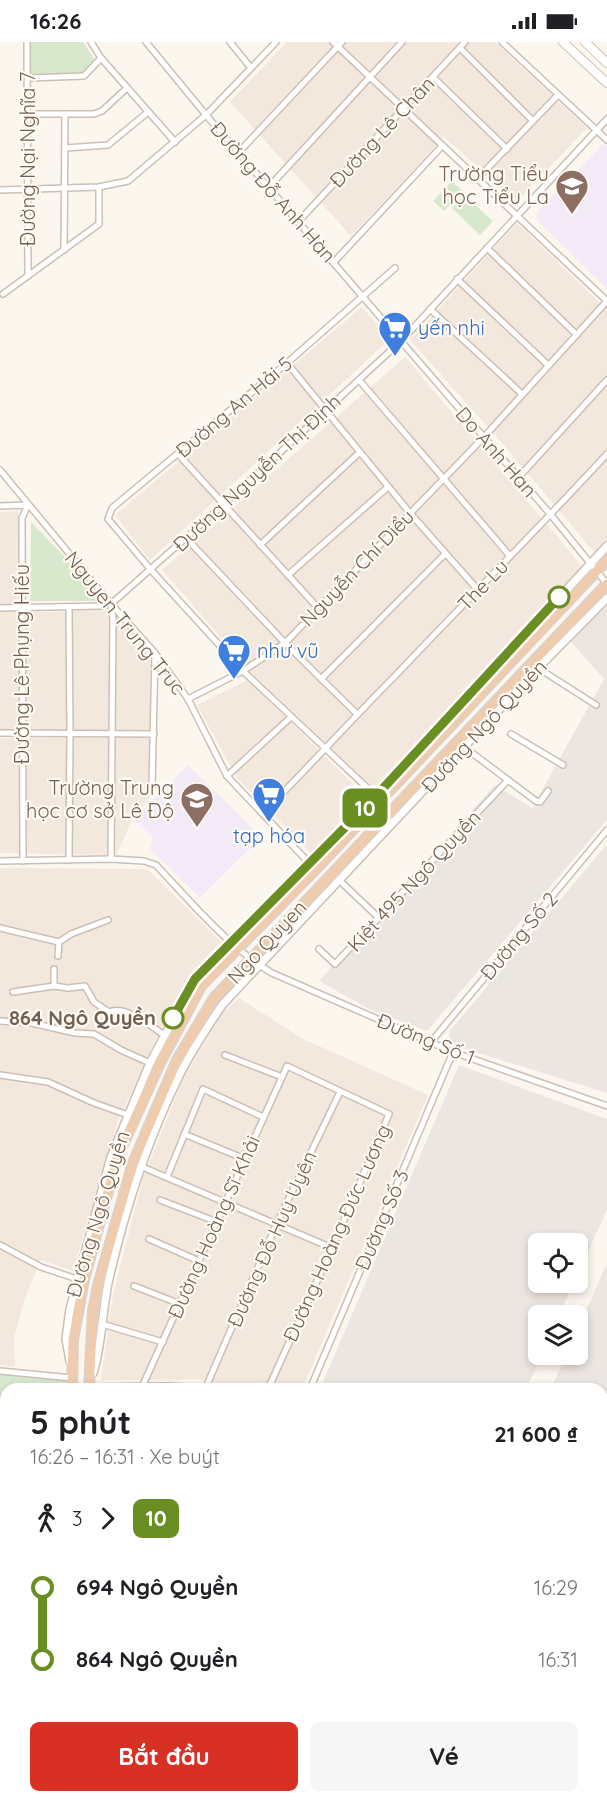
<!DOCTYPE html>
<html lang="vi">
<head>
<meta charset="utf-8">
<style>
  body { margin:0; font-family:Quicksand,sans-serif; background:#f6f6f6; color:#202124; height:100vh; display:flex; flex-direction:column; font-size:22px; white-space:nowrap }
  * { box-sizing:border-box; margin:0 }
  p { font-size:20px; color:#757577 }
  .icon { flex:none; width:33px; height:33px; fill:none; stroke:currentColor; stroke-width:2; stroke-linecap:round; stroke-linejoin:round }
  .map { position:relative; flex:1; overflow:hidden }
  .panel { position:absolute; left:0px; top:1341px; width:608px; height:420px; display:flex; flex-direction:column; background:#fff; border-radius:18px 18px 0 0; box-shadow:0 3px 9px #0003 }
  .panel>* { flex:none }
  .badge { padding:0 12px; border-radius:9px; font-size:21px; line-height:39px }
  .tools { position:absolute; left:528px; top:1191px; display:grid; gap:12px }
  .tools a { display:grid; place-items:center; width:60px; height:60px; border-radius:9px; background:#fff; box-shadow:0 3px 9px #0003; font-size:30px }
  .map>.badge { position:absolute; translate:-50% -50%; box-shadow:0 0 0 3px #fff }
  .legs { display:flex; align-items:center; gap:9px; height:66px; padding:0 30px; font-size:20px }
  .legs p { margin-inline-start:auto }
  .summary { display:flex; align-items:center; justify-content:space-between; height:102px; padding:0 30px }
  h1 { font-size:33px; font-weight:700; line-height:45px }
  .primary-button { display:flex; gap:12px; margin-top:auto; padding:12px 30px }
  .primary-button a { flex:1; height:69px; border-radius:9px; background:#d93025; color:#fff; font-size:24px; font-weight:700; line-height:69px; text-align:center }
  .primary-button a+a { background:#f6f6f6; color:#202124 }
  ul { padding:0 30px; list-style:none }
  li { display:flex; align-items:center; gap:21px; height:72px; font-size:22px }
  li i { display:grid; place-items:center; width:9px; height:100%; margin:0 8px; background:currentColor }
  li i::after { content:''; width:15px; height:15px; margin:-8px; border:4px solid; border-radius:50%; background:#fff }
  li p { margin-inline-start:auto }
  li:first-child i { background:linear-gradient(#0000 50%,currentColor 0) }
  li:last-child i { background:linear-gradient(currentColor 50%,#0000 0) }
  .status { display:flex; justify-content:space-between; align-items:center; height:42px; padding:0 30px; background:#fff; direction:ltr }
  .status svg { height:16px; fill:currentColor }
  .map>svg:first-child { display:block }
</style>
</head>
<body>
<div class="status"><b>16:26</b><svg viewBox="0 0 49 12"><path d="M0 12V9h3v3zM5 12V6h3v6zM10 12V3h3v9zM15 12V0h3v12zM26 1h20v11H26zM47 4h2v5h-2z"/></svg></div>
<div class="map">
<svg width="607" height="1761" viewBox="0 0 607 1761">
  <rect width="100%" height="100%" fill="#fbf6ee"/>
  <g fill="#f2e8dd">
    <polygon points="287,0 495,0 587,86 517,159 444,95 351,194 230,60"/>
    <polygon points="517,181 599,260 607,260 607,498 595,511 496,394 410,298"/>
    <polygon points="362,265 390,297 150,518 115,473"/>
    <polygon points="405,315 582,524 376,748 251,630 162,528"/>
    <polygon points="18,469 17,571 104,568 117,574 150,613 150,688 0,688 0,470"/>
    <polygon points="248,638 364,753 311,811 237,736 197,663"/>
    <polygon points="0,696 149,696 149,757 133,776 116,813 0,811"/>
    <polygon points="0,826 147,827 223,902 171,966 118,1079 73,1229 41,1218 24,1258 14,1296 15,1325 0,1323"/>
    <polygon points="239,956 301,996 428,1053 302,1347 227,1347 201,1337 101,1338 113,1253 143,1136 183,1037 223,970"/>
    <polygon points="602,1742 607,1745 607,1761 553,1761 539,1755 602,1755"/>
  </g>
  <g fill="#ece6e2">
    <polygon points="607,559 607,778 427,989 369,967 319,939 495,743 532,766 604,637 566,594"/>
    <polygon points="607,802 607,1051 450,1002 449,990"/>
    <polygon points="459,1023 607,1077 607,1167 578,1233 578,1202 538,1202 538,1240 574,1241 559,1273 538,1274 538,1312 542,1313 526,1347 320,1347"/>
    <polygon points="607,1221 607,1381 602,1379 602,1347 551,1347 566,1313 578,1312 578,1287"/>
  </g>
  <g fill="#f3eaf8">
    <polygon points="603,102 607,105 607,247 536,177 538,169"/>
    <polygon points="188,723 261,795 200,856 150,807 153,796 134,777"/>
  </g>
  <g fill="#d7e8cd">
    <polygon points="31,0 83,0 95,18 84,30 79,32 31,33"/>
    <polygon points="452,139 462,149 444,169 433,159"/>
    <polygon points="464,153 493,179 480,193 452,166"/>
    <polygon points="31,480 66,516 101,559 30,559"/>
    <polygon points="0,1330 72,1336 72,1347 6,1347 6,1444 0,1446"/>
    <polygon points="602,1379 607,1381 607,1557 602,1555"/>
  </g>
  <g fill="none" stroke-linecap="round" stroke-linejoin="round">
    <defs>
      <g id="minor">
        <polyline points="27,0 28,233"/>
        <polyline points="91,0 101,16 175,100"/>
        <polyline points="146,0 206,73 551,473 607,542"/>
        <polyline points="230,0 251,26"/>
        <polyline points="333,0 607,259"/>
        <polyline points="502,0 607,98"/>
        <polyline points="460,6 533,79"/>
        <polyline points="433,35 507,107"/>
        <polyline points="28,36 84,34 101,16"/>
        <polyline points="28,72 94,72 102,69 127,46"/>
        <polyline points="65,106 108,103 148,70"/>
        <polyline points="239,110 342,0"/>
        <polyline points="478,136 558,53"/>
        <polyline points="269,145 402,0"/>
        <polyline points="0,148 99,145 128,139 206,73 276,0"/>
        <polyline points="298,180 465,0"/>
        <polyline points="487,206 577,293"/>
        <polyline points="64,208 65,72"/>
        <polyline points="334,220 442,104"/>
        <polyline points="457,237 548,323"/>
        <polyline points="3,252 99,182 99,145"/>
        <polyline points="430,267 522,352"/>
        <polyline points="287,321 410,471 478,548"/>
        <polyline points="359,338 510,514"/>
        <polyline points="178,412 318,566"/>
        <polyline points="0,428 111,562 155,611 188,657 227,734 310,822"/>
        <polyline points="518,436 607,338"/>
        <polyline points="0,464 28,463 22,476 23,819"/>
        <polyline points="186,496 285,601 357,672"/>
        <polyline points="260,503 360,410"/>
        <polyline points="288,533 388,445"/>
        <polyline points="69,565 70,692 69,818"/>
        <polyline points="0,566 100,564 111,562 223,463 401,299 607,77"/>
        <polyline points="538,626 596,663"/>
        <polyline points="321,637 445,512"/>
        <polyline points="188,657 243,629 285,601 484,395 607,259"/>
        <polyline points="0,691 154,692"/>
        <polyline points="511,692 563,723"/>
        <polyline points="464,705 536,759 540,760 548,749"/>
        <polyline points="227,734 291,675"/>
        <polyline points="152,744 155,612"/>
        <polyline points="376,754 243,629 151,528 108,477 112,466 287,321 395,226"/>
        <path d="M263,771C308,726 351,678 396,633C466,559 538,487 607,412"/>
        <polyline points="111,817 113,577 111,562"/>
        <path d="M0,819L111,817L144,819L156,823C191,860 228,905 272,931L453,1010L607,1064"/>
        <polyline points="339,838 379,876"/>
        <polyline points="0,886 59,900 58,914"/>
        <polyline points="59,900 71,892 108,878"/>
        <polyline points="319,907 335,922 508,738"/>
        <path d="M54,927V944L68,946L85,944L94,960L109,970C126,963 151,984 164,993"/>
        <polyline points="13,950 54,944"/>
        <polyline points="0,979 32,981 75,991 94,992 121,1008 150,1021"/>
        <polyline points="431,1000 607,788"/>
        <polyline points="225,1013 282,1035"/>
        <polyline points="0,1033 48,1040 94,1061 128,1073"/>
        <polyline points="184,1092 245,1117"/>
        <polyline points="140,1124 332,1206"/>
        <polyline points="167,1135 203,1047 263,1075"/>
        <polyline points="160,1158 217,1180"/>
        <polyline points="149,1197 199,1219"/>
        <polyline points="0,1203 41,1225 77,1237"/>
        <polyline points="134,1244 180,1262"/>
        <polyline points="102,1282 163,1300"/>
        <polyline points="0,1329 72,1336"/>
        <polyline points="88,1345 171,1344 210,1347"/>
        <polyline points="142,1345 287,1024 389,1072 332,1206 268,1347"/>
        <polyline points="206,1345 277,1181 340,1050"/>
        <polyline points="310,1347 453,1010"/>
        <polyline points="602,1564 607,1566"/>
        <polyline points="0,1701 6,1701"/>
        <polyline points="602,1735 607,1738"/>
        <polyline points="513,1755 527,1761"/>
        <polyline points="286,1761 289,1755"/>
        <polyline points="334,1761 336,1755"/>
        <polyline points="379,1761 381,1755"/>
        <polyline points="434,1761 436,1755"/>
      </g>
      <g id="tertiary">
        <polyline points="70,1319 66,1297 70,1267 111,1115 150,1021 195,937 376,754 607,504"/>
        <path d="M93,1331C102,1302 102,1271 108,1241C124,1170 147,1099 179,1034C191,1009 207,986 222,963L538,626L607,556"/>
        <polyline points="167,1755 170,1761"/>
        <polyline points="201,1755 203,1761"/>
      </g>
      <g id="secondary">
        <polyline points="563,0 607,41"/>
        <polyline points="585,0 607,21"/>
        <polyline points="602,1638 607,1640"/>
        <polyline points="602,1661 607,1664"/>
      </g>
      <g id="primary">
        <polyline points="0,1447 6,1445"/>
        <polyline points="0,1492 6,1490"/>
        <polyline points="0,1500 6,1500"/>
        <polyline points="0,1541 6,1539"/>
      </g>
      <g id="trunk">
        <polyline points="72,1347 73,1298 84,1238 117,1116 159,1023 201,944 315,828 607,518"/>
        <polyline points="89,1347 93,1269 98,1243 133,1121 177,1018 214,956 607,542"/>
        <polyline points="175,1755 177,1761"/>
        <polyline points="193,1755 195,1761"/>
      </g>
    </defs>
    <use href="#minor" stroke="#cdbfb4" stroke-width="8"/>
    <use href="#tertiary" stroke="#cdbfb4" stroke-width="10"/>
    <use href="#secondary" stroke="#cfbfb2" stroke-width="10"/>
    <use href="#primary" stroke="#d8d2cf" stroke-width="11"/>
    <use href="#trunk" stroke="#d8d2cf" stroke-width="12"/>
    <use href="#minor" stroke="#fff" stroke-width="5"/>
    <use href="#tertiary" stroke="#fff" stroke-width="7"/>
    <use href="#secondary" stroke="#fff" stroke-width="8"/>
    <use href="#primary" stroke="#f1daaf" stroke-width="8"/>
    <use href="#trunk" stroke="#efccae" stroke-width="9"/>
  </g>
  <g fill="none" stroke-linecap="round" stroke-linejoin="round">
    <defs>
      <polyline id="line-1" points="173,976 195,937 376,754 559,555"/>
    </defs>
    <use href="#line-1" stroke="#fff" stroke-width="14"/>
    <use href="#line-1" stroke="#6b8e23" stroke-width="9"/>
  </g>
  <defs>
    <symbol id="school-pin" viewBox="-11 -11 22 30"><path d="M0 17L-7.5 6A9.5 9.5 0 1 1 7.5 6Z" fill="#8d6e63" stroke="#fefaf4"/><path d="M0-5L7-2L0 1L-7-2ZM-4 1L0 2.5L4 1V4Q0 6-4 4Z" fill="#fff"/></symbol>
    <symbol id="supermarket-pin" viewBox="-11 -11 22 30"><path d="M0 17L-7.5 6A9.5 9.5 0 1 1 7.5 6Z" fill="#3f7fe0" stroke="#fefaf4"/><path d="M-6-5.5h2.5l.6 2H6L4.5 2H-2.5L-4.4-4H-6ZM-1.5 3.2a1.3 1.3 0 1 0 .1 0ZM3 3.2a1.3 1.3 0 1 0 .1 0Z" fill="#fff"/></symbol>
  </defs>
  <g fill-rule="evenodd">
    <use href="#school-pin" x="553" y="125" width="38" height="52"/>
    <use href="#supermarket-pin" x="376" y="267" width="38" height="52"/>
    <use href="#supermarket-pin" x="215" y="590" width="38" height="52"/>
    <use href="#supermarket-pin" x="250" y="733" width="38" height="52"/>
    <use href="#school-pin" x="178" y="738" width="38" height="52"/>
  </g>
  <g fill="#fff" stroke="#6b8e23" stroke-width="3">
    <circle cx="559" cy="555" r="10"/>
    <circle cx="173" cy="976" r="10"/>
  </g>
  <g text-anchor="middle" stroke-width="4.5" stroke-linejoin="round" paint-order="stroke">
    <g font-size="20" fill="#755f52" stroke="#fefaf4">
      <text transform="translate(382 90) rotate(-47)" y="7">Đường Lê Chân</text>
      <text transform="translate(28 117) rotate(-90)" y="7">Đường Nại Nghĩa 7</text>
      <text transform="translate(273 150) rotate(49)" y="7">Đường Đỗ Anh Hàn</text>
      <text transform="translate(234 365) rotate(-40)" y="7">Đường An Hải 5</text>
      <text transform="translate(496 410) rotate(49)" y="7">Do Anh Han</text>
      <text transform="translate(257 431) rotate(-43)" y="7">Đường Nguyễn Thị Định</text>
      <text transform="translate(357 526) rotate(-46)" y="7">Nguyễn Chí Diểu</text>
      <text transform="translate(483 543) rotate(-46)" y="7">The Lu</text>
      <text transform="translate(125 581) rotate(51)" y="7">Nguyen Trung Truc</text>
      <text transform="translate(22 622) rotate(-90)" y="7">Đường Lê Phụng Hiếu</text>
      <text transform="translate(484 684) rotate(-47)" y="7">Đường Ngô Quyền</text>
      <text transform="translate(414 839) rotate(-47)" y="7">Kiệt 495 Ngô Quyền</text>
      <text transform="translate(519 894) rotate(-50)" y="7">Đường Số 2</text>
      <text transform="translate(267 900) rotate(-47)" y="7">Ngo Quyen</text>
      <text transform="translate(426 997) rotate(22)" y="7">Đường Số 1</text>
      <text transform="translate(98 1172) rotate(-73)" y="7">Đường Ngô Quyền</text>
      <text transform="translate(382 1178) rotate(-67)" y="7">Đường Số 3</text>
      <text transform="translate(214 1185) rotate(-66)" y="7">Đường Hoàng Sĩ Khải</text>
      <text transform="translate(337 1191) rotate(-66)" y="7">Đường Hoàng Đức Lương</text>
      <text transform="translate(272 1197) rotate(-66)" y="7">Đường Đỗ Huy Uyên</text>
    </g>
    <g font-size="20" fill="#785e54" stroke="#fefaf4" text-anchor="end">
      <text x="549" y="139">Trường Tiểu<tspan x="549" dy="23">học Tiểu La</tspan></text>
      <text x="174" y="753">Trường Trung<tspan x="174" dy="23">học cơ sở Lê Độ</tspan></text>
    </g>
    <g font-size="20" fill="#366cbe" stroke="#fefaf4" text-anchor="start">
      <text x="418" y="293">yến nhi</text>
      <text x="257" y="616">như vũ</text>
      <text x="269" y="801" text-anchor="middle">tạp hóa</text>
    </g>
    <g font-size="20" font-weight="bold" fill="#755f52" stroke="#fefaf4" text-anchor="end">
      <text x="156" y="983">864 Ngô Quyền</text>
    </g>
  </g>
</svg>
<div class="tools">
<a><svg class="icon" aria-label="locate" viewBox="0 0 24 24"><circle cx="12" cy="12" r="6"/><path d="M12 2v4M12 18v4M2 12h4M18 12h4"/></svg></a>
<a><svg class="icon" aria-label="layers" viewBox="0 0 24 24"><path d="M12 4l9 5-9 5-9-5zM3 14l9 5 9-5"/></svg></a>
</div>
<b class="badge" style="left:365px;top:766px;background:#6b8e23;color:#fff">10</b>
<section class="panel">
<div class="summary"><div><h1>5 phút</h1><p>16:26 – 16:31 · Xe buýt</p></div><b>21 600 ₫</b></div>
<div class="legs"><svg class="icon" aria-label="walk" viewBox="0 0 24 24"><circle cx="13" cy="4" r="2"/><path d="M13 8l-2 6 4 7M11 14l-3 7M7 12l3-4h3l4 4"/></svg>3<svg class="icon" aria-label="forward" viewBox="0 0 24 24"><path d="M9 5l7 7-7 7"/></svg><b class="badge" style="background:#6b8e23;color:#fff">10</b></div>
<ul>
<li><i style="color:#6b8e23"></i><b>694 Ngô Quyền</b><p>16:29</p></li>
<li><i style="color:#6b8e23"></i><b>864 Ngô Quyền</b><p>16:31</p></li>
</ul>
<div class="primary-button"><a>Bắt đầu</a><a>Vé</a></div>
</section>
</div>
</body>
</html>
